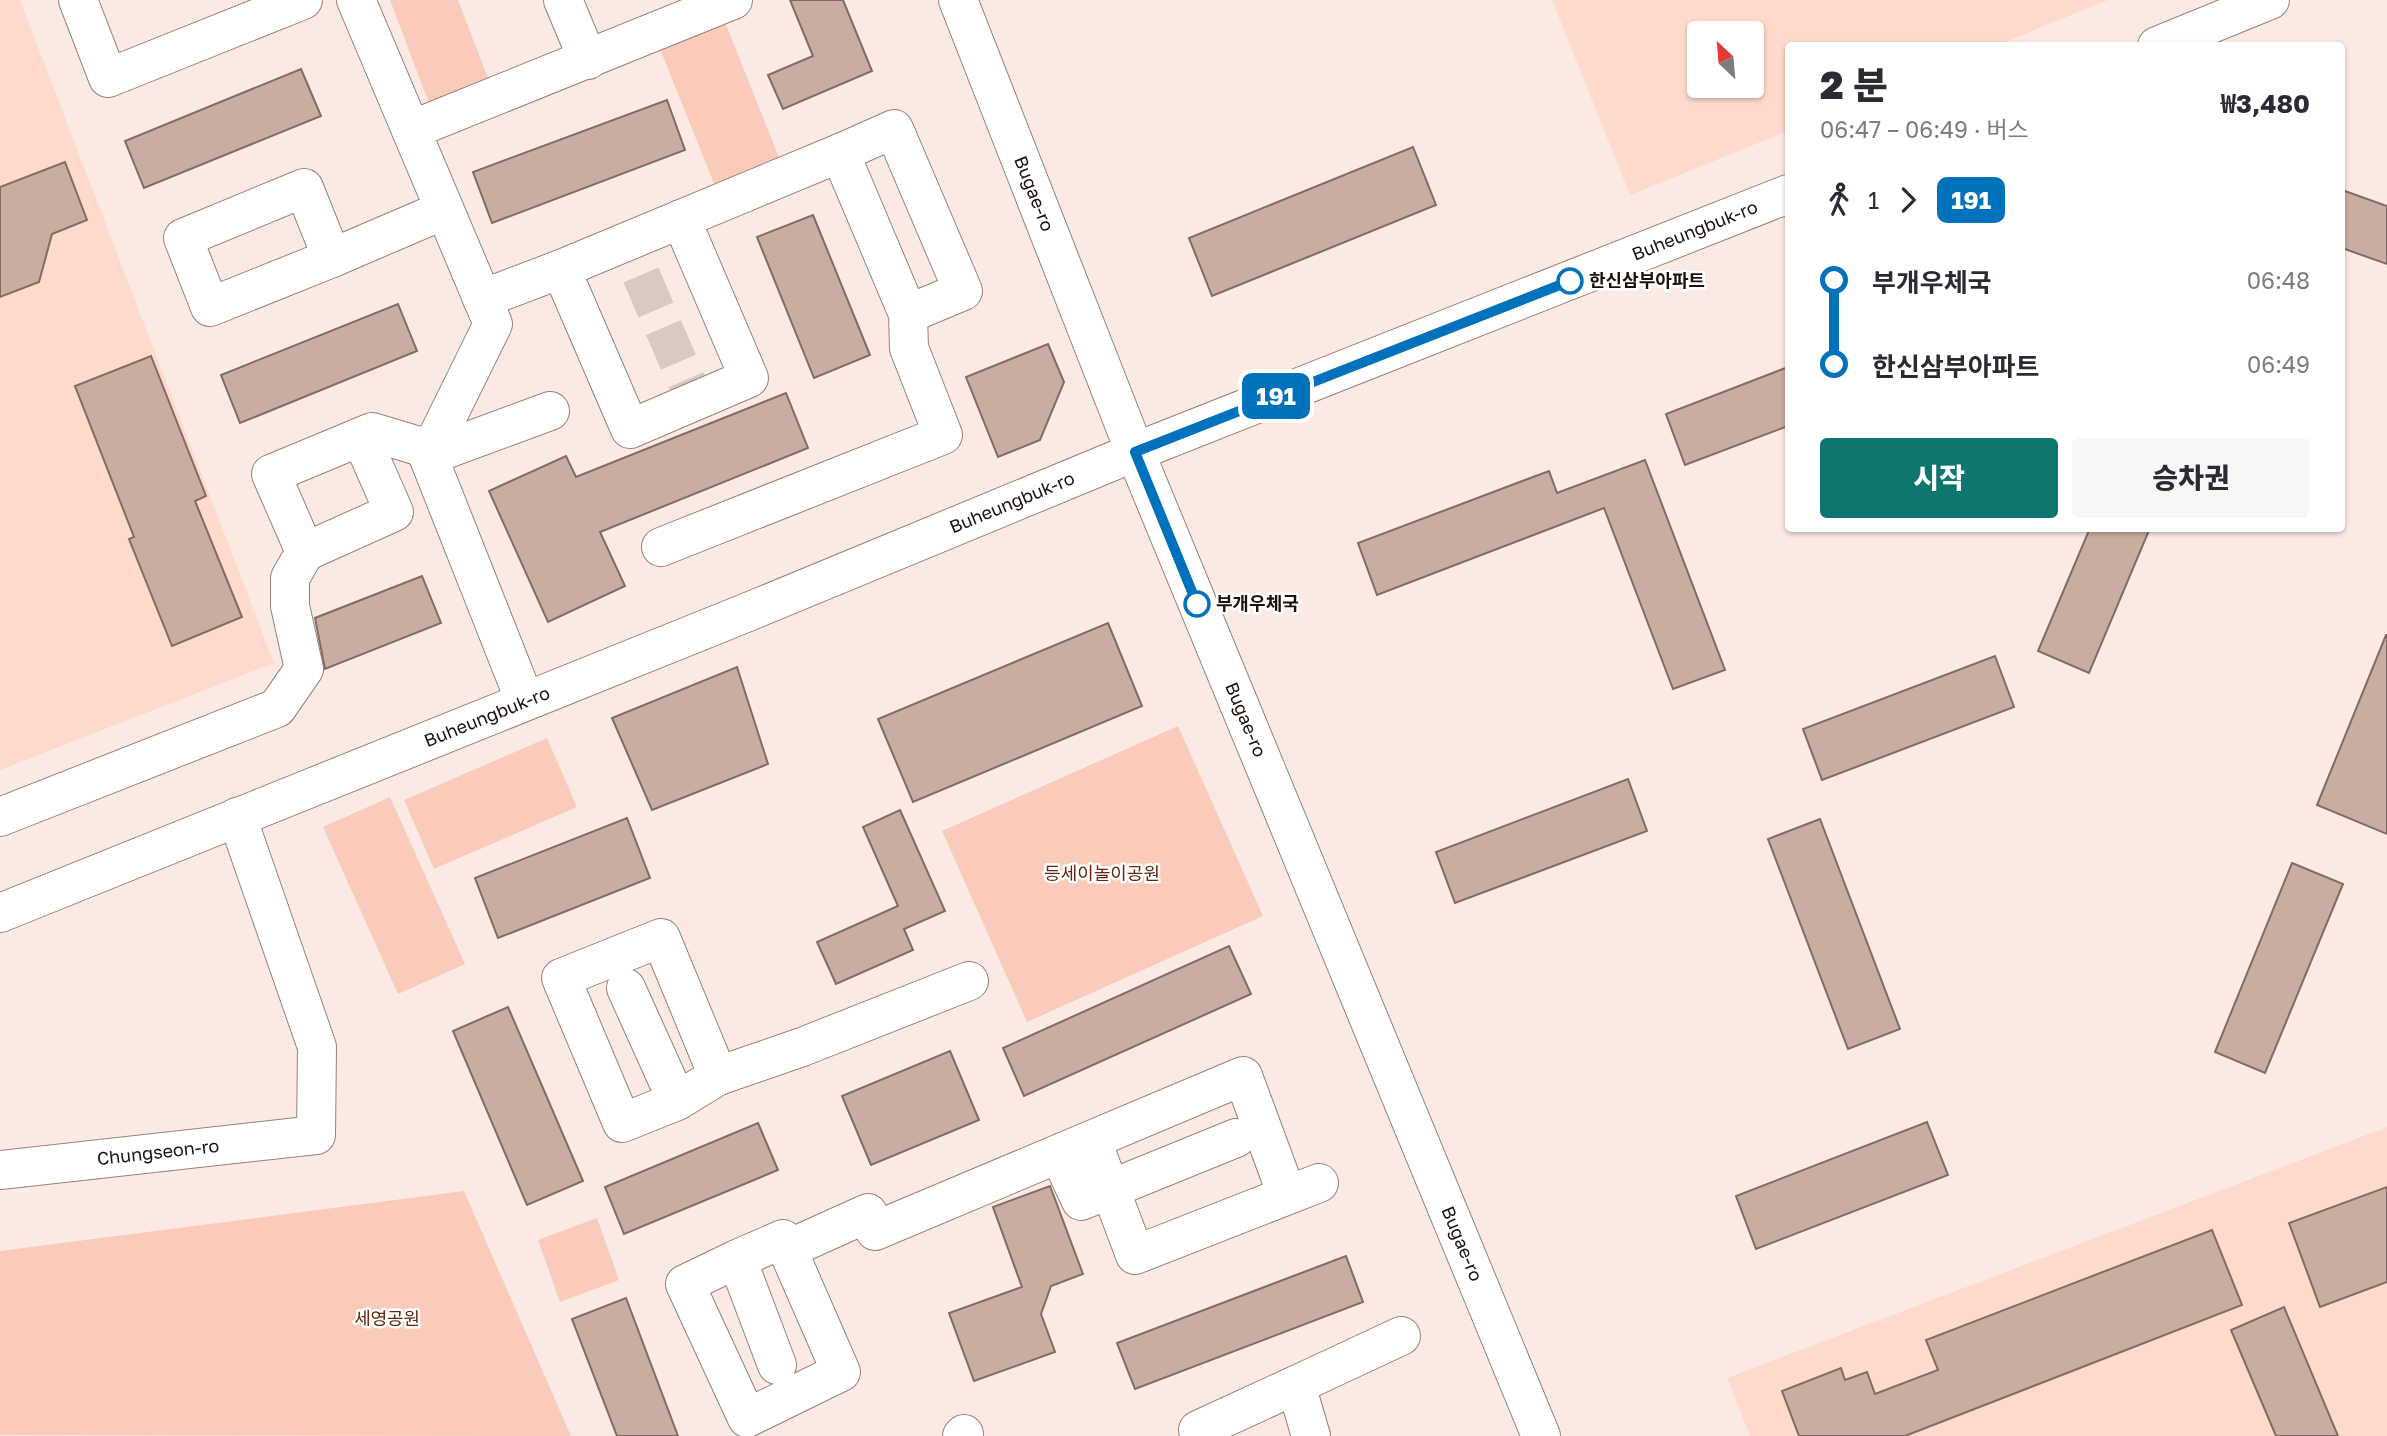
<!DOCTYPE html>
<html lang="ko">
<head>
<meta charset="utf-8">
<style>
  body { margin:0; font-family:"Golos Text","Noto Sans KR",sans-serif; background:#f7f7f7; color:#2b2b33; height:100vh; display:flex; flex-direction:column; font-size:26px; white-space:nowrap }
  * { box-sizing:border-box; margin:0 }
  p { font-size:23px; color:#7c7c81 }
  .icon { flex:none; width:38px; height:38px; fill:none; stroke:currentColor; stroke-width:2; stroke-linecap:round; stroke-linejoin:round }
  .map { position:relative; flex:1; overflow:hidden }
  .side { position:absolute; left:1785px; top:42px; width:560px; height:490px; display:flex; flex-direction:column; background:#fff; border-radius:7px; box-shadow:0 2px 5px #0004 }
  .side>* { flex:none }
  .badge { padding:0 14px; border-radius:10px; font-size:24px; line-height:46px }
  .needle { width:46px; rotate:334deg }
  .fabs { position:absolute; left:1687px; top:21px; display:grid; gap:14px }
  .fabs a { display:grid; place-items:center; width:77px; height:77px; border-radius:7px; background:#fff; box-shadow:0 2px 5px #0004; font-size:35px }
  .map>.badge { position:absolute; translate:-50% -50%; box-shadow:0 0 0 4px #fff }
  .legs { display:flex; align-items:center; gap:10px; height:77px; padding:0 35px; font-size:23px }
  .legs p { margin-inline-start:auto }
  .headline { display:flex; align-items:center; justify-content:space-between; height:119px; padding:0 35px }
  h1 { font-size:38px; font-weight:800; line-height:52px }
  .primary-button { display:flex; gap:14px; margin-top:auto; padding:14px 35px }
  .primary-button a { flex:1; height:80px; border-radius:7px; background:#0f766e; color:#fff; font-size:28px; font-weight:800; line-height:80px; text-align:center }
  .primary-button a+a { background:#f7f7f7; color:#2b2b33 }
  ul { padding:0 35px; list-style:none }
  li { display:flex; align-items:center; gap:24px; height:84px; font-size:26px }
  li i { display:grid; place-items:center; width:10px; height:100%; margin:0 9px; background:currentColor }
  li i::after { content:''; width:18px; height:18px; margin:-9px; border:5px solid; border-radius:50%; background:#fff }
  li p { margin-inline-start:auto }
  li:first-child i { background:linear-gradient(#0000 50%,currentColor 0) }
  li:last-child i { background:linear-gradient(currentColor 50%,#0000 0) }
  .map>svg:first-child { display:block }
</style>
</head>
<body>
<div class="map">
<svg width="2387" height="1436" viewBox="0 0 2387 1436">
  <rect width="100%" height="100%" fill="#fbeae3"/>
  <g fill="#fedacc" fill-rule="evenodd">
    <polygon points="0,0 20,0 274,663 0,770"/>
    <path d="M1552,0H2108L1997,45L1788,46V131L1630,195ZM1699,33H1752V86H1699Z"/>
    <polygon points="2387,1127 2387,1436 1750,1436 1727,1378"/>
  </g>
  <g fill="#facbba">
    <polygon points="390,0 458,0 493,91 433,114"/>
    <polygon points="725,22 780,160 715,186 660,49"/>
    <polygon points="1178,726 1263,916 1027,1022 942,831"/>
    <polygon points="547,738 577,807 434,869 404,800"/>
    <polygon points="390,797 465,964 398,994 323,827"/>
    <polygon points="464,1191 571,1436 0,1435 0,1251"/>
    <polygon points="597,1218 619,1280 560,1302 538,1240"/>
  </g>
  <g fill="#c9ada3" stroke="#836b61" stroke-width="2">
    <polygon points="790,0 843,0 872,71 783,109 768,75 813,56"/>
    <polygon points="301,69 321,116 144,188 125,141"/>
    <polygon points="667,100 685,150 492,223 473,172"/>
    <polygon points="1413,147 1436,205 1212,296 1189,238"/>
    <polygon points="65,162 87,220 52,234 39,282 0,297 0,187"/>
    <polygon points="2342,190 2387,206 2387,264 2342,248"/>
    <polygon points="813,215 870,355 814,378 757,237"/>
    <polygon points="398,304 417,351 240,423 221,375"/>
    <polygon points="1048,344 1064,382 1040,440 998,457 966,377"/>
    <polygon points="151,356 206,496 195,501 242,617 172,646 129,539 134,537 75,386"/>
    <polygon points="1788,367 1788,426 1685,465 1666,414"/>
    <polygon points="786,393 808,448 600,532 625,586 548,622 489,491 566,456 576,477"/>
    <polygon points="1645,460 1725,670 1673,689 1604,508 1377,595 1358,543 1549,471 1557,493"/>
    <polygon points="2090,528 2150,528 2089,673 2038,651"/>
    <polygon points="422,576 441,623 325,669 315,618"/>
    <polygon points="1108,623 1142,706 913,802 878,719"/>
    <polygon points="2386,635 2387,635 2387,834 2317,805"/>
    <polygon points="1995,656 2014,707 1822,780 1803,729"/>
    <polygon points="737,667 768,764 652,810 612,718"/>
    <polygon points="1628,779 1647,831 1455,903 1436,852"/>
    <polygon points="900,810 945,911 904,929 913,950 836,984 817,942 898,906 863,827"/>
    <polygon points="627,818 650,878 498,938 475,878"/>
    <polygon points="1820,819 1900,1029 1848,1049 1768,839"/>
    <polygon points="2292,863 2343,884 2265,1073 2215,1052"/>
    <polygon points="1229,946 1251,994 1024,1096 1003,1048"/>
    <polygon points="508,1007 583,1181 527,1205 453,1031"/>
    <polygon points="950,1051 979,1120 871,1165 842,1096"/>
    <polygon points="1927,1122 1948,1175 1756,1249 1736,1196"/>
    <polygon points="758,1123 778,1170 624,1234 605,1187"/>
    <polygon points="1050,1186 1083,1274 1051,1286 1041,1314 1055,1352 974,1381 949,1313 1022,1287 993,1207"/>
    <polygon points="2387,1187 2387,1282 2320,1307 2289,1223"/>
    <polygon points="2212,1230 2242,1305 1905,1436 1799,1436 1782,1391 1841,1368 1845,1380 1867,1372 1875,1394 1938,1370 1926,1340"/>
    <polygon points="1346,1256 1363,1302 1135,1389 1117,1343"/>
    <polygon points="626,1298 678,1436 617,1436 572,1319"/>
    <polygon points="2284,1307 2338,1436 2276,1436 2231,1330"/>
  </g>
  <g fill="none" stroke-linecap="round" stroke-linejoin="round">
    <polyline stroke="#d9c9c3" stroke-width="38" stroke-dasharray="38 19" stroke-linecap="butt" points="641,275 695,401"/>
    <defs>
      <g id="minor">
        <polyline points="78,0 108,78 303,0"/>
        <polyline points="356,0 493,324 428,456 525,701"/>
        <polyline points="563,0 588,60"/>
        <path id="s1" d="M958,0L1135,452L1541,1436"/>
        <polyline points="2157,46 2270,0"/>
        <polyline points="411,130 733,0"/>
        <polygon points="304,188 332,258 210,307 183,238"/>
        <polyline points="332,258 444,210"/>
        <polyline points="561,269 630,429 749,378 681,219"/>
        <polyline points="482,299 561,269 840,153"/>
        <polyline points="361,437 394,512 305,552 271,474 372,432 432,450"/>
        <polyline points="428,456 550,411"/>
        <polyline points="661,547 943,435 909,348 908,314 963,291 894,129 840,153 908,314"/>
        <polyline points="0,817 277,708 304,669 290,606 290,578 305,552"/>
        <path id="s2" d="M0,913L748,612L1135,452L1788,194"/>
        <polygon points="661,938 718,1076 677,1101 622,1123 561,978"/>
        <polyline points="626,988 677,1101"/>
        <polyline points="718,1076 802,1047 969,981"/>
        <polyline points="1092,1141 1135,1255 1319,1183"/>
        <path id="s3" d="M0,1170L316,1135L317,1047L237,817"/>
        <polyline points="1067,1171 1081,1201 1236,1138"/>
        <polyline points="875,1231 1243,1076 1287,1195"/>
        <polyline points="788,1249 868,1213"/>
        <polyline points="737,1259 685,1284 747,1418 841,1372 783,1239 737,1259 777,1365"/>
        <polyline points="1296,1385 1401,1336"/>
        <polyline points="1198,1430 1296,1385 1311,1436"/>
        <polyline points="962,1436 964,1434"/>
      </g>
    </defs>
    <use href="#minor" stroke="#998076" stroke-width="40"/>
    <use href="#minor" stroke="#fff" stroke-width="38"/>
  </g>
  <g fill="none" stroke-linecap="round" stroke-linejoin="round">
    <defs>
      <polyline id="line-1" points="1197,604 1135,452 1570,281"/>
    </defs>
    <use href="#line-1" stroke="#fff" stroke-width="16"/>
    <use href="#line-1" stroke="#0072bc" stroke-width="10"/>
  </g>
  <g fill="#fff" stroke="#0072bc" stroke-width="3.5">
    <circle cx="1570" cy="281" r="12"/>
    <circle cx="1197" cy="604" r="12"/>
  </g>
  <g text-anchor="middle" stroke-width="5" stroke-linejoin="round" paint-order="stroke">
    <g font-size="18" fill="#1a110d" stroke="#fff">
      <text dy="6" stroke="none"><textPath href="#s1" startOffset="208">Bugae-ro</textPath></text>
      <text dy="6" stroke="none"><textPath href="#s2" startOffset="1827">Buheungbuk-ro</textPath></text>
      <text dy="6" stroke="none"><textPath href="#s2" startOffset="1092">Buheungbuk-ro</textPath></text>
      <text dy="6" stroke="none"><textPath href="#s2" startOffset="525">Buheungbuk-ro</textPath></text>
      <text dy="6" stroke="none"><textPath href="#s1" startOffset="775">Bugae-ro</textPath></text>
      <text dy="6" stroke="none"><textPath href="#s3" startOffset="159">Chungseon-ro</textPath></text>
      <text dy="6" stroke="none"><textPath href="#s1" startOffset="1342">Bugae-ro</textPath></text>
    </g>
    <g font-size="18" font-weight="bold" fill="#1a110d" stroke="#fff" text-anchor="start">
      <text x="1589" y="287">한신삼부아파트</text>
      <text x="1216" y="610">부개우체국</text>
    </g>
    <g font-size="18" fill="#662609" stroke="#fff">
      <text x="1102" y="880">등세이놀이공원</text>
      <text x="387" y="1325">세영공원</text>
    </g>
  </g>
</svg>
<div class="fabs">
<a><svg class="needle" viewBox="-14 -14 28 28"><path d="M0-13l5 13h-10z" fill="#e53935"/><path d="M0 13l5-13h-10z" fill="#7c7c81"/></svg></a>
</div>
<b class="badge" style="left:1276px;top:396px;background:#0072bc;color:#fff">191</b>
<section class="side">
<div class="headline"><div><h1>2 분</h1><p>06:47 – 06:49 · 버스</p></div><b>₩3,480</b></div>
<div class="legs"><svg class="icon" aria-label="walk" viewBox="0 0 24 24"><circle cx="13" cy="4" r="2"/><path d="M13 8l-2 6 4 7M11 14l-3 7M7 12l3-4h3l4 4"/></svg>1<svg class="icon" aria-label="forward" viewBox="0 0 24 24"><path d="M9 5l7 7-7 7"/></svg><b class="badge" style="background:#0072bc;color:#fff">191</b></div>
<ul>
<li><i style="color:#0072bc"></i><b>부개우체국</b><p>06:48</p></li>
<li><i style="color:#0072bc"></i><b>한신삼부아파트</b><p>06:49</p></li>
</ul>
<div class="primary-button"><a>시작</a><a>승차권</a></div>
</section>
</div>
</body>
</html>
